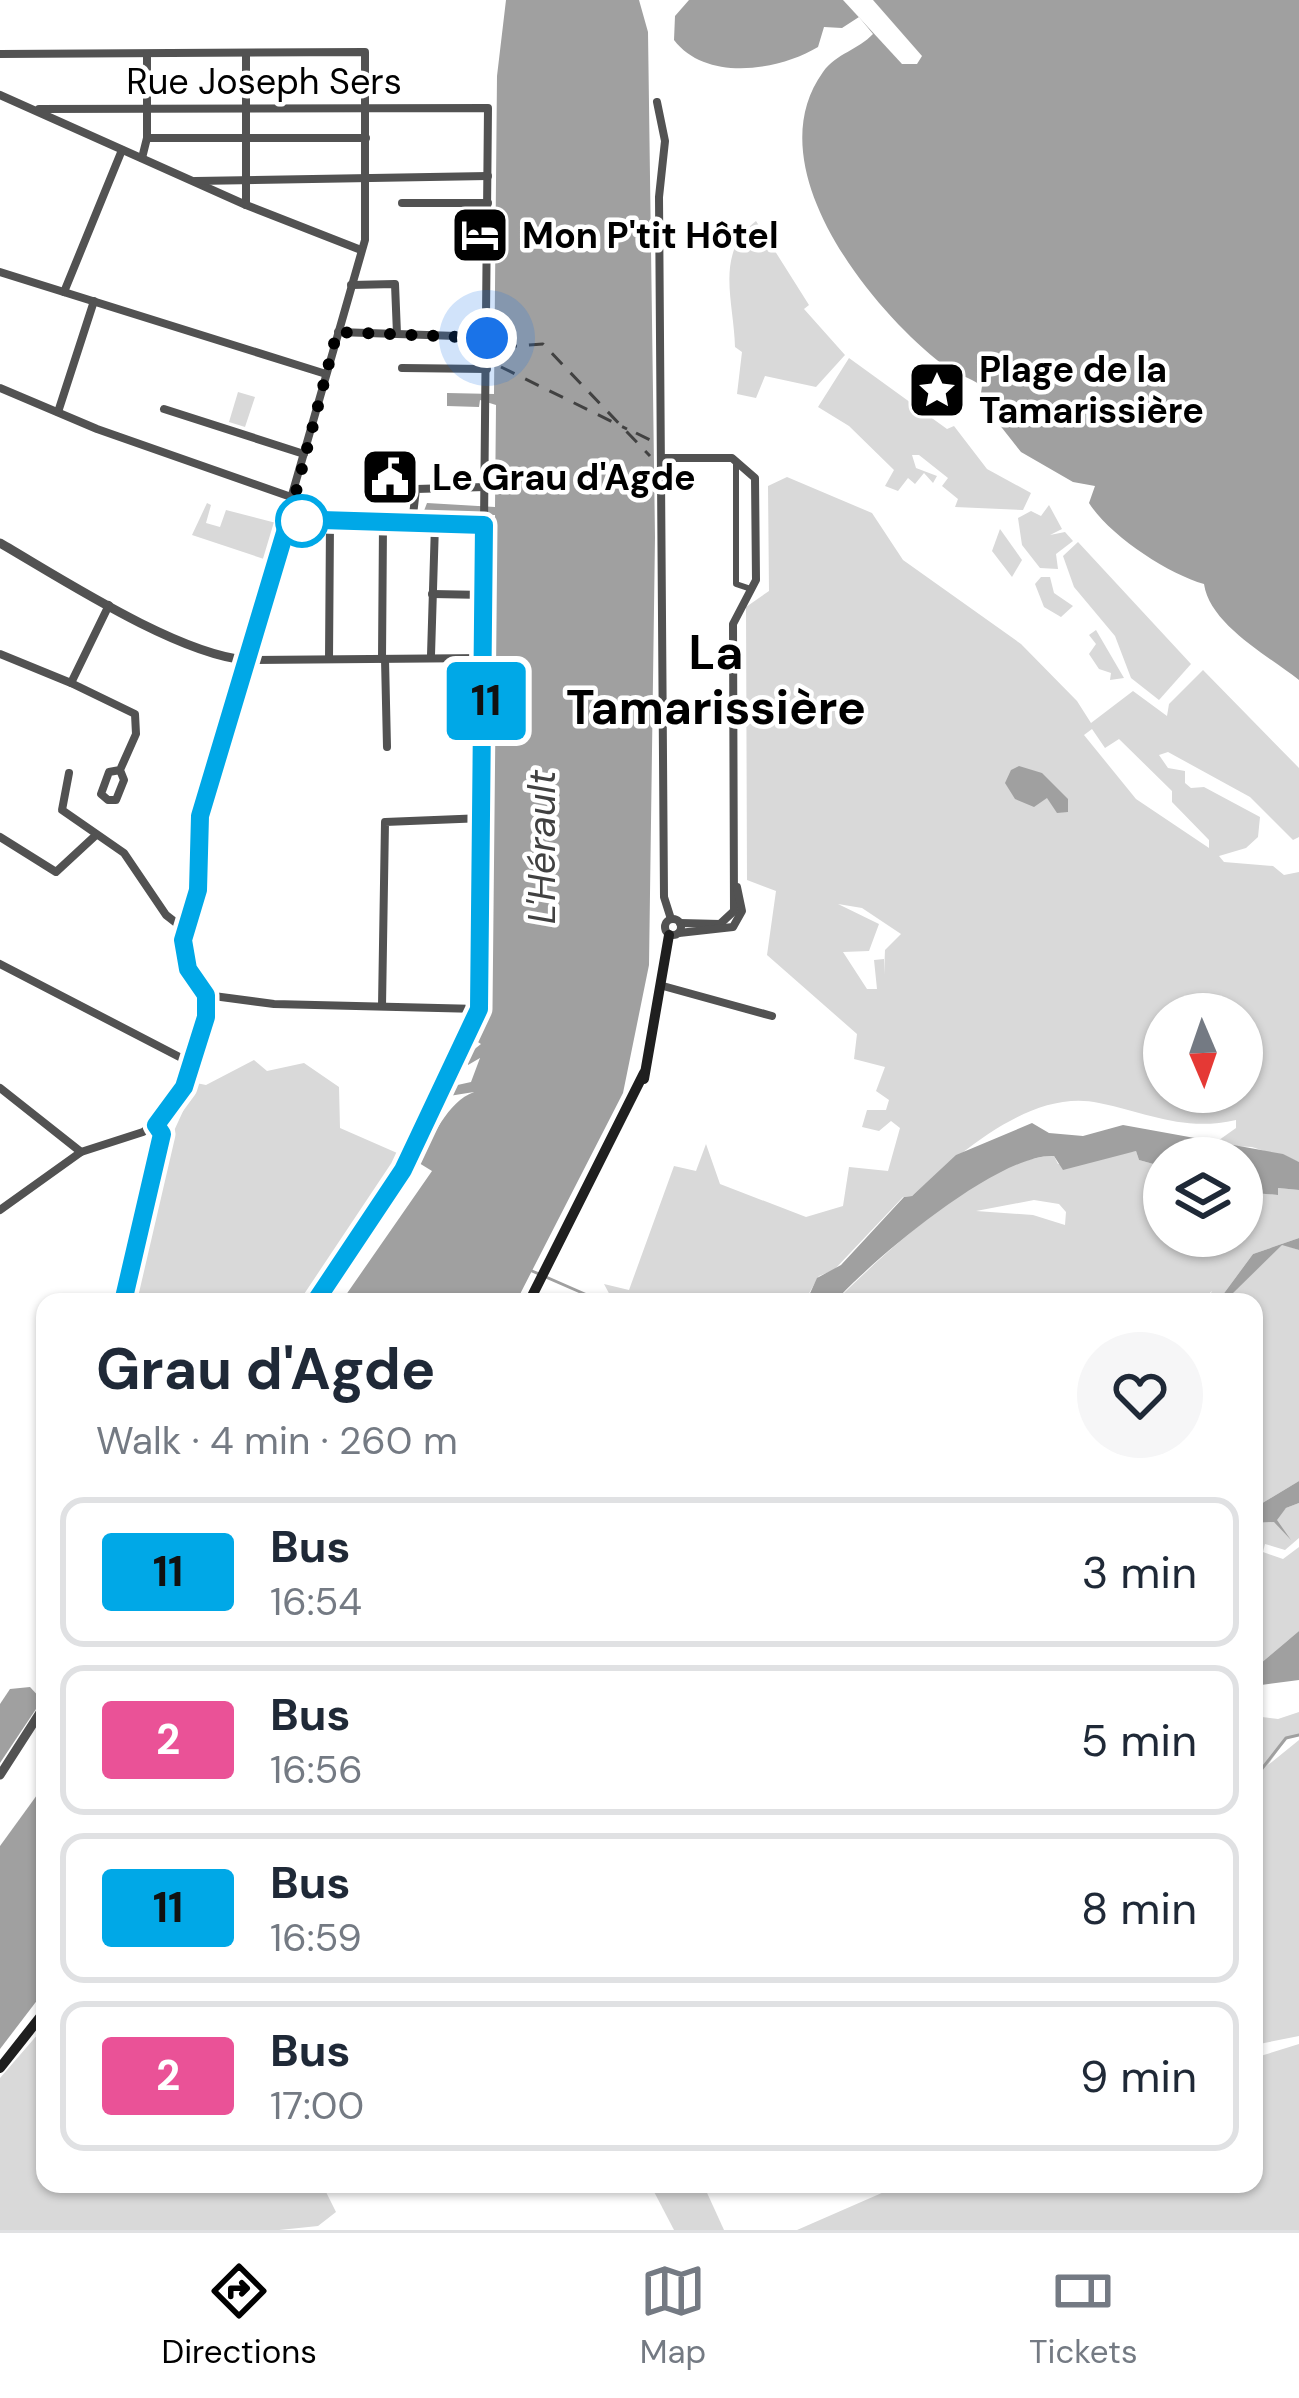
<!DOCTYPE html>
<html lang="en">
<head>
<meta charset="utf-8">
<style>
  body { margin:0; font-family:"DM Sans",sans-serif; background:#f6f6f7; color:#1f2937; height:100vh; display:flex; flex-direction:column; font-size:45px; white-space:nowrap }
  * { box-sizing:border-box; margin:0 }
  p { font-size:39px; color:#747a83 }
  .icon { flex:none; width:66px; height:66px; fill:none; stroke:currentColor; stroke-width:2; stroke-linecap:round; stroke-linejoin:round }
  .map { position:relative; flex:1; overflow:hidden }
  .side { position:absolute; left:36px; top:1293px; width:1227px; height:900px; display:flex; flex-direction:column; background:#fff; border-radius:24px; box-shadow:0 3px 9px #0004 }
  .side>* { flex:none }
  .badge { padding:0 24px; border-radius:9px; font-size:42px; line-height:78px }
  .needle { width:78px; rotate:178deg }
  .tools { position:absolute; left:1143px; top:993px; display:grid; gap:24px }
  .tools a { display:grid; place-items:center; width:120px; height:120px; border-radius:50%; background:#fff; box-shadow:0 3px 9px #0004; font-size:60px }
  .you { position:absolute; width:60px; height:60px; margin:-30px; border:9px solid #fff; border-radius:50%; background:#1a73e8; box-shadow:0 0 0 18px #1a73e833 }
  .map>.badge { position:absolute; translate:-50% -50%; box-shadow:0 0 0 6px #fff }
  .round { display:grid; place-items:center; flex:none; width:126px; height:126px; border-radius:63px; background:#f6f6f7 }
  .overview { display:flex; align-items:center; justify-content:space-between; height:204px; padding:0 60px }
  h1 { font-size:57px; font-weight:700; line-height:90px }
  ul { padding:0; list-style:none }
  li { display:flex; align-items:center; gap:36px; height:150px; margin:0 24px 18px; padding:0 36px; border:6px solid #e0e1e3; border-radius:24px }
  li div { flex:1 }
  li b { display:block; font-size:45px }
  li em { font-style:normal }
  li .badge { min-width:132px; font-weight:700; text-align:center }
  .tabs { display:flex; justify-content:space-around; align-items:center; height:168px; border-top:3px solid #e0e1e3; background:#fff; font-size:33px; color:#747a83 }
  .tabs a { display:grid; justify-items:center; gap:6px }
  .tabs .on { color:#000 }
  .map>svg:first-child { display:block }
</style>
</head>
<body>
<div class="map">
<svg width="1299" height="2230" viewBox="0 0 1299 2230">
  <rect width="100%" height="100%" fill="#fff"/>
  <g fill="#d9d9d9" fill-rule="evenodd">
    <path d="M756,221L809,305L804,309L845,355L816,387L765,376L756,398L737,394L742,352L735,347C734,301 714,253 756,221Z"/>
    <polygon points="849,358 947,429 954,426 987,469 1031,493 1023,510 955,507 958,499 942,486 948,478 919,455 912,455 916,468 937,476 933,483 924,473 915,484 908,478 898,491 885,486 894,470 849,426 818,407"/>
    <polygon points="238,392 255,397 245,427 229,422"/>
    <path d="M787,477L872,513L903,560L1021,644L1077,701L1091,723L1133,691L1167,716L1169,704L1203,670L1299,768V837L1293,840L1250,797L1168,752L1159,755L1168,768L1185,771V783L1191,788L1204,787L1260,817L1258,837L1246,848L1219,856L1224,862L1273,866L1284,875L1299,872V1162L1252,1147L1212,1145L1236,1128V1120C1184,1132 1148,1113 1099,1103C1030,1088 958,1155 912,1196L903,1197L834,1270L819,1276L804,1302L612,1299L604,1284L629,1290L674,1166L696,1171L706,1144L720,1184L806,1217L843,1206L849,1167L888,1171L900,1128L891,1121L879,1131L862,1127L867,1110H886L889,1100L876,1091L885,1067L854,1059L857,1034L767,955L776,891L747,880L746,607L769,591L768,486ZM1092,729L1105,748L1119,739L1172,791V802L1209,840V848L1136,799L1084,735ZM838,904L862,908L901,934L885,950L884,975V959L874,960L877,989H867L843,952L869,951L879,924ZM1164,1014H1242V1092H1164Z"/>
    <polygon points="207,503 211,505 206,523 220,527 226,510 280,524 270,561 192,535"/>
    <polygon points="1049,505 1062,529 1050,535 1065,532 1073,541 1056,554 1058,569 1040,568 1022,545 1018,518 1031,511 1041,516"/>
    <polygon points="1000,529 1022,560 1012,577 992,551"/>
    <polygon points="1078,542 1191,664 1159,700 1131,678 1115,636 1074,587 1063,556"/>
    <polygon points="1041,577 1050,577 1054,593 1073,606 1061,617 1044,607 1035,584"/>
    <polygon points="1096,630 1124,678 1110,680 1111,673 1099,669 1089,654 1096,644 1089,635"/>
    <polygon points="254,1060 267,1071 304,1063 339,1087 340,1128 404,1156 304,1302 130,1302 167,1146 196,1083 206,1085"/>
    <path d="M1136,1151L1139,1160L1164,1167V1236H1242V1171L1254,1174L1263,1189L1249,1192L1277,1195L1278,1188L1299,1190V1238L1253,1254L1222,1296L1209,1297L1212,1291L1200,1302H842V1295C887,1251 990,1155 1054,1156L1058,1164ZM1034,1200L1059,1204L1066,1212L1065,1225L1033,1215L976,1211Z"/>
    <polygon points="1282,1244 1299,1250 1299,1481 1254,1508 1258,1385 1254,1302 1224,1302"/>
    <polygon points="1299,1503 1299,1538 1285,1550 1265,1544 1263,1552 1283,1559 1299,1547 1299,1631 1254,1669 1254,1523 1274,1522 1286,1508"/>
    <polygon points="1299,1712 1299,1735 1286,1739 1268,1765 1299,1740 1299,2036 1254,2045 1254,1716 1278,1719"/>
    <polygon points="45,2026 45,2184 322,2184 336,2212 318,2226 279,2230 0,2230 0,2078"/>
    <polygon points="1299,2044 1299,2230 797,2230 884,2192 882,2184 1254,2184 1254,2058"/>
    <polygon points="650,2184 703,2184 724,2230 674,2230"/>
  </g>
  <g fill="#a0a0a0">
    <path d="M506,0H639L648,32L655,537L649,965L623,1093L516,1302H341L432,1171L419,1163C433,1137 447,1102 474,1092L449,1096L453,1086L471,1082L480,1058L468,1065L467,1055L481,1044L473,1039L487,1013L495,515L422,516L427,503L495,507L496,405L480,400L479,407L447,406V393L494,394L497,76Z"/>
    <path d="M689,0H1299V680C1269,656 1210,625 1204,584C1168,574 1109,535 1089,503L1095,486L1073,482L1021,452L980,400L982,386C970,377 954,374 942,364C870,308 755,166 823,72C837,53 858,50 873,34L859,17L842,28L824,27L818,47C778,71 706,82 674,40L675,16Z"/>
    <polygon points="1019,766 1042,773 1068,799 1068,812 1057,813 1047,798 1034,807 1015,799 1005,783 1011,770"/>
    <path d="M1032,1123L1049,1133L1083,1136L1123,1125L1283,1154L1299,1162V1190L1278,1188V1195L1242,1192L1262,1188L1254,1174L1242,1171V1158H1164V1167L1139,1160L1136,1151L1063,1170L1054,1156C1000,1153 879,1255 842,1294V1302H806L817,1278L841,1265L904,1197L912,1196L956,1155Z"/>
    <polygon points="1299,1238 1299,1250 1282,1245 1224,1302 1202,1302 1222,1296 1253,1254"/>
    <polygon points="1299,1481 1299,1503 1286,1508 1277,1520 1291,1540 1274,1522 1254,1523 1254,1508"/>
    <polygon points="1299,1631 1299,1680 1254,1686 1254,1669"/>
    <polygon points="30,1687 42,1700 0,1763 0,1704 10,1689"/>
    <polygon points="45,1784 45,1990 0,2049 0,1846"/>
  </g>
  <polygon fill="#fff" points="843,0 873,0 922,56 917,64 902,64"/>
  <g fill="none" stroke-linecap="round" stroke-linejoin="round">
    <g stroke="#a0a0a0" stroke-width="3">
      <polyline points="532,1271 603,1302"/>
      <polyline points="1257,1775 1286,1738 1299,1735"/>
    </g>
    <g stroke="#414141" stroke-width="3" stroke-dasharray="15 12" stroke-linecap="butt">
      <polyline points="502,347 543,344 650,456"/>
      <polyline points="501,367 627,429"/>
      <polyline points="636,433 650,440"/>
    </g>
    <polyline stroke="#525252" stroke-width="6" points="736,463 736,584 751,589"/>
    <g stroke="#525252" stroke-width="8">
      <polyline points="246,53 246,205"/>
      <polyline points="0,54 365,52 365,240 200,816 198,890 183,940 188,969 207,1002 193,1064 166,1116 143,1132 81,1152 0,1210"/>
      <polyline points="0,95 246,205 361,250"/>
      <polyline points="657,102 665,141 659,197 664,897 671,919"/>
      <polyline points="39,109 488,108 484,525"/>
      <polyline points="147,138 366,138"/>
      <polyline points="142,158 147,138 147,54"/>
      <polyline points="195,181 488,176"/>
      <polyline points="402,203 488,203"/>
      <polyline points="0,272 326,374"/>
      <polyline points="64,292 122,150"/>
      <polyline points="338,332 397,334 395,284 351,285"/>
      <polyline points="397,334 487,337"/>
      <polyline points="402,368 487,369"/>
      <polyline points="0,388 97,429 294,498"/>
      <polyline points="164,409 304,454"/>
      <polyline points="58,412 94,301"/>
      <polyline points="663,458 732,458 755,478 756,580 733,624 734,911 720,924 680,923"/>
      <polyline points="412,524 416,489 485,487"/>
      <polyline points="432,594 486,595"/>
      <polyline points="109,605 71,683 135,714 136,734 120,770 124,780 116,800 108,800 101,794 109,772 120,770"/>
      <polyline points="0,654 71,683"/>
      <polyline points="431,655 435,524"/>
      <polyline points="329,659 330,523"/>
      <polyline points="382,659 383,524"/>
      <polyline points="385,659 387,747"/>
      <polyline points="246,660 486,658"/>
      <polyline points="69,773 62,810 124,853 166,915 184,929"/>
      <polyline points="0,837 56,872 96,835"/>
      <circle cx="673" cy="927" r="8"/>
      <polyline points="679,933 733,927 742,911 737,887"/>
      <polyline points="0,964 193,1064"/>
      <polyline points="663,986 772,1016"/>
      <polyline points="206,995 274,1004 479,1009"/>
      <polyline points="382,1006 385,822 484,818"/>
      <polyline points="0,1088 81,1152"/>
      <polyline points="123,1302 162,1134 156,1125"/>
    </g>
    <g stroke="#525252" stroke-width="9">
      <polyline points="289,519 484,525 487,536 479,1009 403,1170 315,1302"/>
      <path d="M0,543C62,579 177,654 246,660"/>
      <polyline points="0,1775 45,1705"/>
    </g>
    <g stroke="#1f1f1f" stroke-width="10">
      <polyline points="644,1079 669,935"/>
      <polyline points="529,1302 644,1073"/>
      <polyline points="0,2068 45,2011"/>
    </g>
  </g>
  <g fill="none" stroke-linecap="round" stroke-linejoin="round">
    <defs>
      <polyline id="line" points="123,1302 162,1134 156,1125 184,1087 206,1017 206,995 188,969 183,940 198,890 200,816 289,519 484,525 479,1009 403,1170 315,1302"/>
    </defs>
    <use href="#line" stroke="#fff" stroke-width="27"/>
    <use href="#line" stroke="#00a8e7" stroke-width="18"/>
    <polyline stroke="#000" stroke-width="12" stroke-dasharray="0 21.6" points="302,521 289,519 337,332 487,338"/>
  </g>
  <defs>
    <symbol id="hotel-square" viewBox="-11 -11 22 22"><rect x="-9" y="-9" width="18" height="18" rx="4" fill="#000" stroke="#fff"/><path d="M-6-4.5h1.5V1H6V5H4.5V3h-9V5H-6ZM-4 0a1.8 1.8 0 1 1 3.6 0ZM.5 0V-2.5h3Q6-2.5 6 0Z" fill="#fff"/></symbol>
    <symbol id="sight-square" viewBox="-11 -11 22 22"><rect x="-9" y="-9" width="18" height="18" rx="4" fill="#000" stroke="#fff"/><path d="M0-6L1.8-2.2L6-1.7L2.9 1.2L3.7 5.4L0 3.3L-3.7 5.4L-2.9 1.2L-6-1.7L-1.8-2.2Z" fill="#fff"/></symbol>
    <symbol id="civic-square" viewBox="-11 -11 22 22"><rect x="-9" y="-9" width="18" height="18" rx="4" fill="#000" stroke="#fff"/><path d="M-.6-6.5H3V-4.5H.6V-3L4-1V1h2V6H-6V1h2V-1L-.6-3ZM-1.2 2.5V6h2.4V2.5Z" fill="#fff"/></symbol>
  </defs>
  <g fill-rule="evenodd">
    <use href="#hotel-square" x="447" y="202" width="66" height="66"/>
    <use href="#sight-square" x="904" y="357" width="66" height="66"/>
    <use href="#civic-square" x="357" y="444" width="66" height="66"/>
  </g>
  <circle fill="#fff" stroke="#00a8e7" stroke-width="6" cx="302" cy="521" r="24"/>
  <g text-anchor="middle" stroke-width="9" stroke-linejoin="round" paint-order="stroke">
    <g font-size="36" fill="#000" stroke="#fff">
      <text x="264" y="94">Rue Joseph Sers</text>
    </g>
    <g font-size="36" font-weight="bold" fill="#000" stroke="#fff" text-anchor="start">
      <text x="522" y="248">Mon P'tit Hôtel</text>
      <text x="979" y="382">Plage de la<tspan x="979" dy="41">Tamarissière</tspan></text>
      <text x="432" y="490">Le Grau d'Agde</text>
    </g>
    <g font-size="39" font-style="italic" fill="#414141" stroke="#fff">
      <text transform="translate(541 847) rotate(-90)" y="14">L'Hérault</text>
    </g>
    <g font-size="48" font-weight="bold" fill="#000" stroke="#fff">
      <text x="716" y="669">La<tspan x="716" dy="55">Tamarissière</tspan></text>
    </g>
  </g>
</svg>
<div class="tools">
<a><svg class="needle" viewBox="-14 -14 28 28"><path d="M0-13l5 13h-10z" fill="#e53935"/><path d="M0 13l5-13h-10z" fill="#747a83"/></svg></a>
<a><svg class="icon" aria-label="layers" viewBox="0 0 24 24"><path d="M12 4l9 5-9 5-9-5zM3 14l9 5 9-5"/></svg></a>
</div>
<div class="you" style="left:487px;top:338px"></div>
<b class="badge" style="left:486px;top:701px;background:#00a8e7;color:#111">11</b>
<section class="side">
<div class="overview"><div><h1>Grau d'Agde</h1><p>Walk · 4 min · 260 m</p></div><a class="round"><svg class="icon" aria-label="heart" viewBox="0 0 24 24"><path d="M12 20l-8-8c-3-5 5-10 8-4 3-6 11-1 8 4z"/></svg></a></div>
<ul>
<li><span class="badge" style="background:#00a8e7;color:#111">11</span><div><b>Bus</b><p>16:54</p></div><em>3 min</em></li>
<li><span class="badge" style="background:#ea5297;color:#fff">2</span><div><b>Bus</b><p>16:56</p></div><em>5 min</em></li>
<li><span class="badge" style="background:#00a8e7;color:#111">11</span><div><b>Bus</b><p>16:59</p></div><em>8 min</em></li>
<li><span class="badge" style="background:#ea5297;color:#fff">2</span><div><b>Bus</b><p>17:00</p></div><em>9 min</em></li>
</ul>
</section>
</div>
<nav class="tabs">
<a class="on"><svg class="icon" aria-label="directions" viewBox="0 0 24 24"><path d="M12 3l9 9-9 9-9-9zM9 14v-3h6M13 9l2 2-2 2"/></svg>Directions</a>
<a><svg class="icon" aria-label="map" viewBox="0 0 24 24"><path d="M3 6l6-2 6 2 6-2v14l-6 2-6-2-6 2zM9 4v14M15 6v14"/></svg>Map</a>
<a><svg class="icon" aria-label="tickets" viewBox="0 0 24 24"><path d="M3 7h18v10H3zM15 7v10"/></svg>Tickets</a>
</nav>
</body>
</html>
